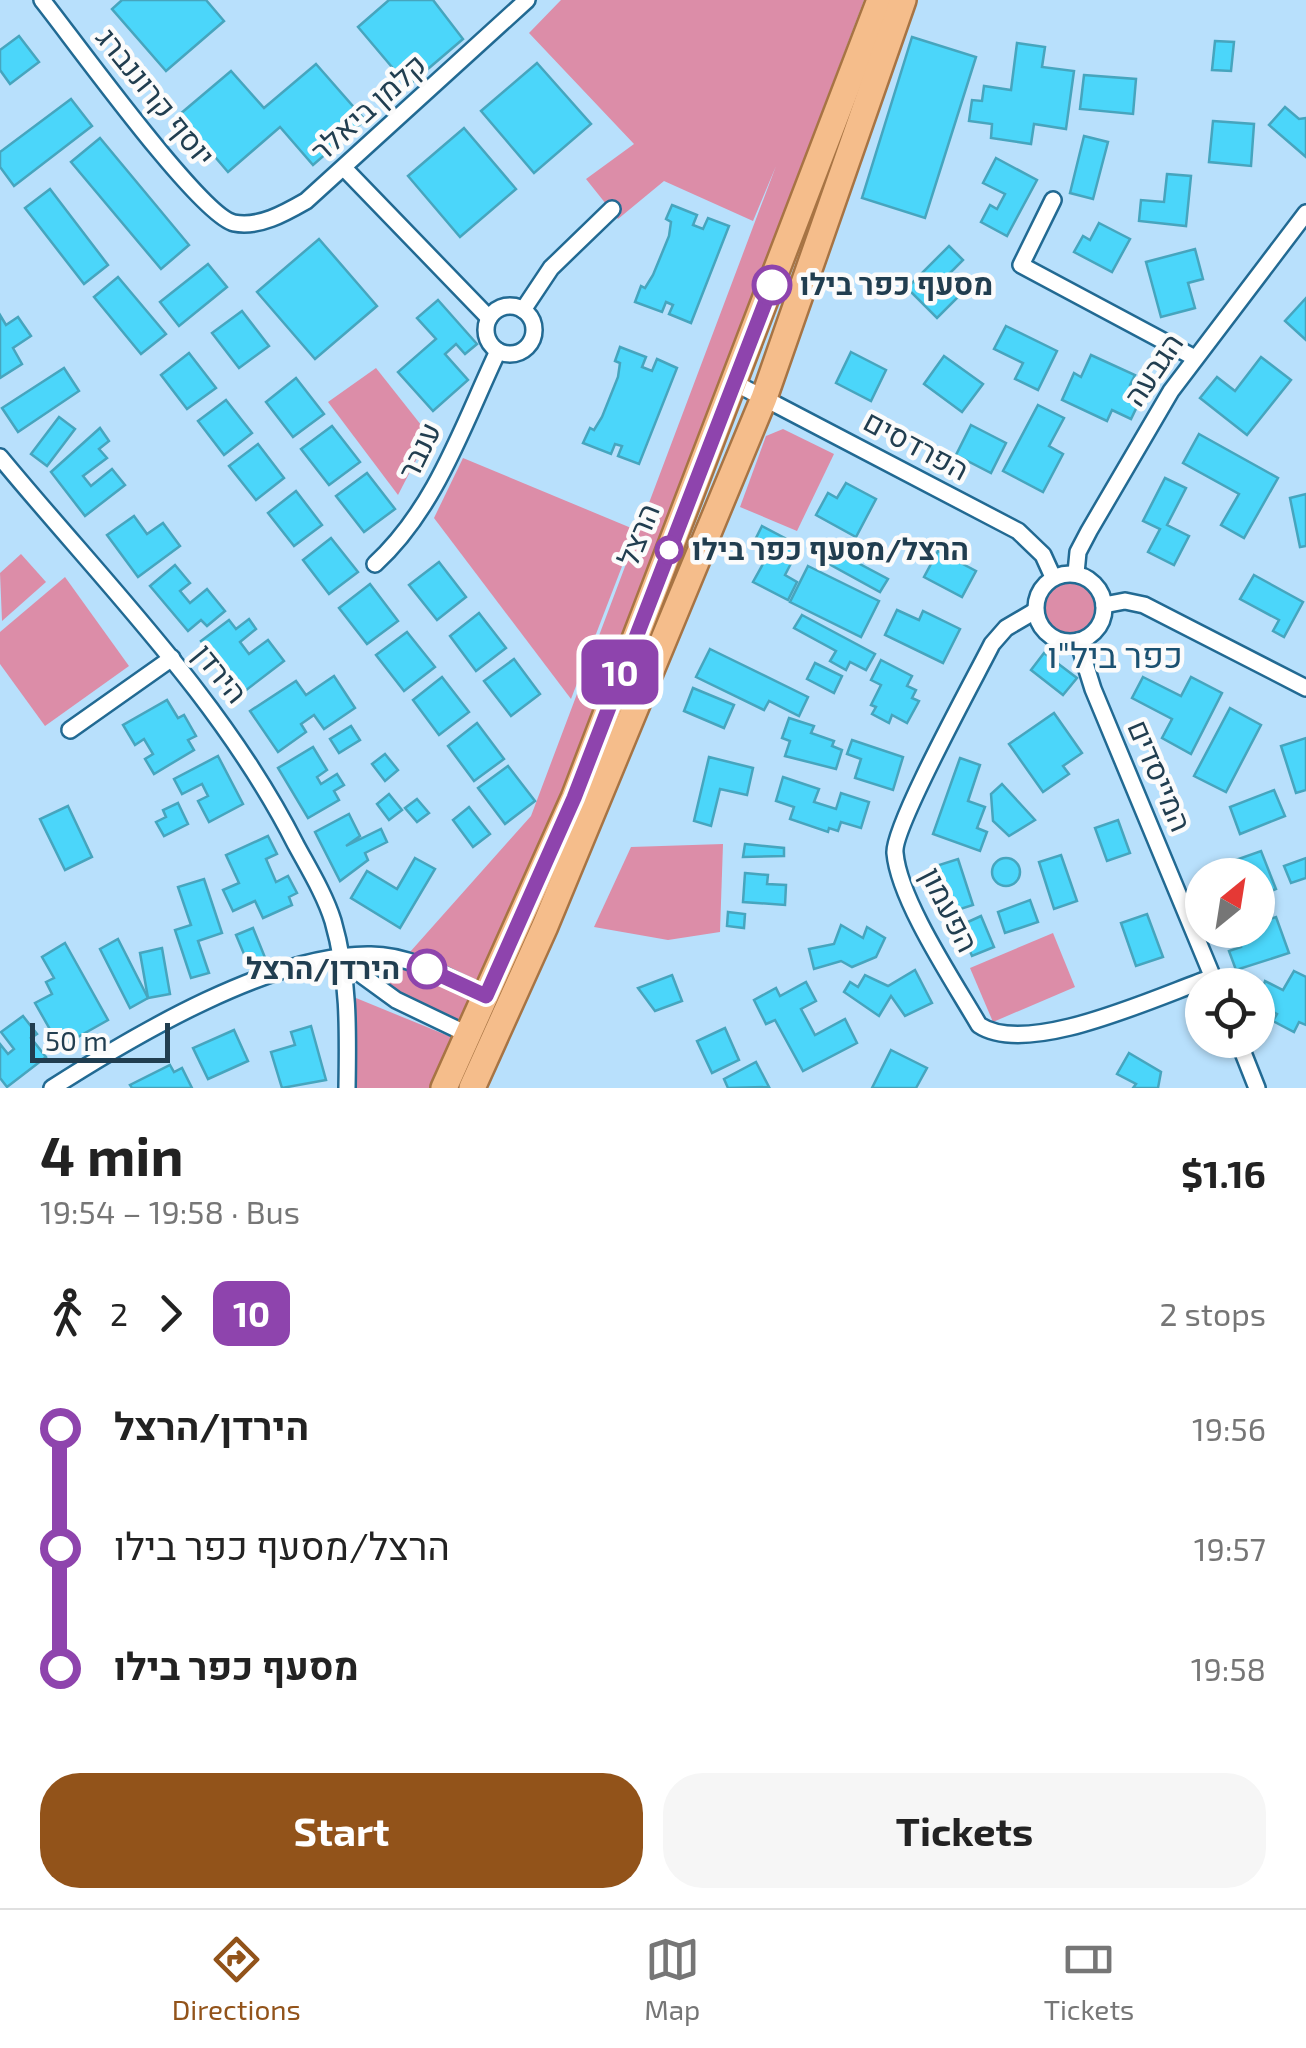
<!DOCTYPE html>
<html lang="en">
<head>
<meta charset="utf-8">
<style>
  body { margin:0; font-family:"Exo 2",Heebo,sans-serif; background:#f6f6f6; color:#222; height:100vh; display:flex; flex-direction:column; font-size:38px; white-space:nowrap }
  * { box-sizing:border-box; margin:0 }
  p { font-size:32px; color:#767676 }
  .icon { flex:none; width:55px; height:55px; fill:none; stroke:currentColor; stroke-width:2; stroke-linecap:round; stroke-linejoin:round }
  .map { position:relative; height:1088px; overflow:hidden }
  .panel { display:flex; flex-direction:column; background:#fff; flex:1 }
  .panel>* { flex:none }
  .badge { padding:0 20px; border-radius:15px; font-size:35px; line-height:65px }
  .needle { width:65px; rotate:30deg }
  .controls { position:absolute; left:1185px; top:858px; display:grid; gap:20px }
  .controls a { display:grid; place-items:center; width:90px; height:90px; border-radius:50%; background:#fff; box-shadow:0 2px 8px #0004; font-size:50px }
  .scale { position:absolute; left:30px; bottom:25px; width:140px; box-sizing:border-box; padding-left:10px; border:5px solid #213e50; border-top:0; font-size:28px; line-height:35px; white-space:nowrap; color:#213e50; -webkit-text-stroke:8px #fbfbfb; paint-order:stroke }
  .map>.badge { position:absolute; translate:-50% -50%; box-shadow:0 0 0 5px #fff }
  .legs { display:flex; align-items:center; gap:15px; height:110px; padding:0 40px; font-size:32px }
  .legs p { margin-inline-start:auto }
  .headline { display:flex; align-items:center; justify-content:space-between; height:170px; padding:0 40px }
  h1 { font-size:55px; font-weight:700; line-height:75px }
  .cta { display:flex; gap:20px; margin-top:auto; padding:20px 40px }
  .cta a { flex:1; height:115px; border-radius:40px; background:#92531a; color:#fff; font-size:40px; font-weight:700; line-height:115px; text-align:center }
  .cta a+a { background:#f6f6f6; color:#222 }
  ul { padding:0 40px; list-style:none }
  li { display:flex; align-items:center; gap:35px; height:120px; font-size:38px }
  li i { display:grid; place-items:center; width:15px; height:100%; margin:0 12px; background:currentColor }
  li i::after { content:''; width:25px; height:25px; margin:-12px; border:8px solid; border-radius:50%; background:#fff }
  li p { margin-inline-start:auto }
  li:first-child i { background:linear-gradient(#0000 50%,currentColor 0) }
  li:last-child i { background:linear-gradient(currentColor 50%,#0000 0) }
  .menu { display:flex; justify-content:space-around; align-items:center; height:140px; border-top:2px solid #e0e0e0; background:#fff; font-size:28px; color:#767676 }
  .menu a { display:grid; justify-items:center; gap:5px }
  .menu .active { color:#92531a }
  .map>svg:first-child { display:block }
</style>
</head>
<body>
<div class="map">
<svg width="1306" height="1088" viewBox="0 0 1306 1088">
  <rect width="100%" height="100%" fill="#b8e0fc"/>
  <g fill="#dc8da8">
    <polygon points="561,0 864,0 561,800 479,981 410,952 531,816 776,166 753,221 664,181 618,219 586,179 634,144 529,33"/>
    <polygon points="376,368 429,435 398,495 328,402"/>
    <polygon points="783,429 834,454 797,531 740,507 766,436"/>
    <polygon points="463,458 636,530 571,699 434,518"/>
    <polygon points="21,554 46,582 2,621 0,573"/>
    <polygon points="65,577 129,666 45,726 0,664 0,632"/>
    <circle cx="1070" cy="608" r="26"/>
    <polygon points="723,844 720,932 668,940 594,927 631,847"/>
    <polygon points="1053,933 1075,987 993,1022 970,968"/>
    <polygon points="377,960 479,997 462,1027 393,993 368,974"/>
    <polygon points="356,998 456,1039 433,1088 355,1088"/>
  </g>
  <g fill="#4bd6fa" stroke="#46a5be" stroke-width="2.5">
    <polygon points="122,0 206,0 224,21 166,71 112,9"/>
    <polygon points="389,0 433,0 463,39 408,86 358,27"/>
    <polygon points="19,36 39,62 10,84 0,70 0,50"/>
    <polygon points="912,37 976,57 925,218 862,198"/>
    <polygon points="1215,41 1234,42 1231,71 1212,70"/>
    <polygon points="1017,43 1045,47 1042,67 1074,71 1066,129 1034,124 1031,144 991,138 992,124 969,121 972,100 982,101 984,86 1011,90"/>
    <polygon points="537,63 591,124 534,173 481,111"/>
    <polygon points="316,64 365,120 313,165 280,127 228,172 179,115 231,71 264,108"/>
    <polygon points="1084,75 1136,79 1133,114 1080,109"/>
    <polygon points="71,99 92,126 14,186 0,167 0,152"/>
    <polygon points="1285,107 1299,119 1306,118 1306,157 1269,125"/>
    <polygon points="1213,121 1254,124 1251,166 1209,162"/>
    <polygon points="464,128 516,189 460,237 408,176"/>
    <polygon points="1084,136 1108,142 1093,199 1070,193"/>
    <polygon points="100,138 189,245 161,269 71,162"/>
    <polygon points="996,158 1037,180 1007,236 981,222 990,205 997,209 1005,194 983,183"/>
    <polygon points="1167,174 1191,176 1186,226 1139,221 1141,200 1164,202"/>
    <polygon points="50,189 108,265 84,284 25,208"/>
    <polygon points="672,205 697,215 693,225 703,229 708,218 729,226 691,323 669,314 673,305 666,302 662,312 635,302 641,286 645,288 653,275 669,236 671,222 666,219"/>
    <polygon points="1099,223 1130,239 1112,272 1074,252 1083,236 1090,240"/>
    <polygon points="319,239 377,306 315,359 257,292"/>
    <polygon points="949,246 963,260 943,280 959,296 937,318 907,288"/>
    <polygon points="1195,249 1203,279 1188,283 1195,308 1161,317 1146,262"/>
    <polygon points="208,264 227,287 179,326 160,302"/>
    <polygon points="118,277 166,334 141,354 94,297"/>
    <polygon points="1306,298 1306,340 1285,321"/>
    <polygon points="438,300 477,344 465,354 456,344 445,354 468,380 433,411 398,372 436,339 417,318"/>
    <polygon points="242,311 269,346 239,368 212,333"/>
    <polygon points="0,315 6,325 18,317 31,336 13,348 22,364 0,378"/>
    <polygon points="1006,326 1057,351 1038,390 1015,379 1023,363 994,349"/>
    <polygon points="620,347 646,357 642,367 652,371 657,359 677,368 639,464 618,456 622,446 615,444 611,454 583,443 590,428 594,430 602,417 618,377 620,363 615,361"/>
    <polygon points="851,352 886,370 871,401 836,383"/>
    <polygon points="189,353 216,388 187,409 161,375"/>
    <polygon points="1091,355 1135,375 1130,385 1144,392 1131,419 1112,410 1107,421 1062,400 1074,373 1081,377"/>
    <polygon points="944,356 983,384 962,412 924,384"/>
    <polygon points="1261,357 1291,380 1247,435 1200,398 1217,377 1235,391"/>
    <polygon points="64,368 79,391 18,432 2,408"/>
    <polygon points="296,378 324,414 293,437 266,402"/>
    <polygon points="226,400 252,433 224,455 198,421"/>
    <polygon points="1038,405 1064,418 1049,446 1063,454 1043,492 1003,471"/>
    <polygon points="59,417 75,429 47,466 31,454"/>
    <polygon points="971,425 1006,443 991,473 956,455"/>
    <polygon points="332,426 360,462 329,485 301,449"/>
    <polygon points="100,428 109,441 99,449 107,458 83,476 91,486 112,469 125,485 85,516 51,472"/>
    <polygon points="1199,434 1278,478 1244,538 1221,525 1239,494 1183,463"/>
    <polygon points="258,444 284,478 256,500 229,466"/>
    <polygon points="367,473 395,509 364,532 336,496"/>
    <polygon points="1165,478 1186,488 1167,525 1189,536 1174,565 1148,552 1160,529 1143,521"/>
    <polygon points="846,483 876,499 856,537 816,515 828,493 837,498"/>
    <polygon points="296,491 322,525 294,546 268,513"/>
    <polygon points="1306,494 1306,546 1300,547 1290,498"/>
    <polygon points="134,516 147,534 163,523 180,546 138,577 107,535"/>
    <polygon points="762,526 800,546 785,575 797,582 788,600 753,582 769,553 753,544"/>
    <polygon points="331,538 358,572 329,594 303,560"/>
    <polygon points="842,540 864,552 858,563 888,579 880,592 829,564"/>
    <polygon points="938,551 976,571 962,597 924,577"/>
    <polygon points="439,562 466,597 437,620 409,585"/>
    <polygon points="175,565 190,583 180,591 190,603 207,589 225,611 207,626 201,620 188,631 150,586"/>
    <polygon points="808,566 879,601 861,637 790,602"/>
    <polygon points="1254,575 1303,602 1284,637 1273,631 1279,620 1240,599"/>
    <polygon points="370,584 398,621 367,644 339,608"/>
    <polygon points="897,610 919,620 923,611 960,629 943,663 885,635"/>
    <polygon points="479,613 506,648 476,671 450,636"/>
    <polygon points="802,615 875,654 866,670 850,662 846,670 830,661 836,651 794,628"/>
    <polygon points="249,619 256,629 240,642 249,654 268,640 284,661 241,694 201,641 229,620 236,629"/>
    <polygon points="407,632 435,667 404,691 376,655"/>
    <polygon points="710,649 808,697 799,716 769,701 764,710 696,677"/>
    <polygon points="1044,653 1077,678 1063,695 1031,670"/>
    <polygon points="514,659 540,694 511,716 484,681"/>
    <polygon points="881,660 912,676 907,686 916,690 912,698 919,701 907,723 892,715 889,723 872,714 876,707 871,705 881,685 871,680"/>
    <polygon points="815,663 842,676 834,693 807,679"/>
    <polygon points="334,676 355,708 324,729 314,715 301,724 306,732 278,752 250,711 296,681 306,695"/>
    <polygon points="442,677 469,712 439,735 413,700"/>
    <polygon points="1143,677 1181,696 1191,677 1222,693 1191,754 1162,738 1172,719 1132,698"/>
    <polygon points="693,688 734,705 724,728 684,711"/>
    <polygon points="167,700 178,718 184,715 196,736 188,740 194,750 154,774 145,759 153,754 144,739 135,745 123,725"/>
    <polygon points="1230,708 1261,725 1226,792 1194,776"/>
    <polygon points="1054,713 1082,753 1063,766 1069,774 1043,792 1009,744"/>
    <polygon points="789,718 814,726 811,733 834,741 832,746 842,750 836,769 785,756 790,741 782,738"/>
    <polygon points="477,723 504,759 474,781 448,746"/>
    <polygon points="351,726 360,740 339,753 330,739"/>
    <polygon points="1306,738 1306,790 1296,793 1281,746"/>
    <polygon points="852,740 903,757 893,790 855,778 861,759 847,754"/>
    <polygon points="313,747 327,770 317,777 321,784 337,774 344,785 334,791 339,800 308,818 278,768"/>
    <polygon points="385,754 398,770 385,781 372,764"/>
    <polygon points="218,756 243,804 209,822 198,801 208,796 202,784 182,794 174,779"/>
    <polygon points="709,757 753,768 747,795 720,789 711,826 694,821"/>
    <polygon points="960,758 980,765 968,801 985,807 977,828 987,832 980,851 933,834"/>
    <polygon points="508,766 535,801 505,824 478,788"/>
    <polygon points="783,777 819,789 814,802 836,809 841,793 869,802 861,828 841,822 838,831 829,828 828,832 790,819 794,807 776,801"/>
    <polygon points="1002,784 1035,820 1009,836 993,821 991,794"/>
    <polygon points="1274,790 1285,816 1240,834 1230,807"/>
    <polygon points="389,794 402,810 389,820 377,804"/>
    <polygon points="417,799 429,813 417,822 405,808"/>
    <polygon points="178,803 188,824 164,836 156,822 166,817 163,810"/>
    <polygon points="68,806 92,857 65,870 40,819"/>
    <polygon points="469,807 490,834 473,847 453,820"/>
    <polygon points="349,814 360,836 346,846 381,829 387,842 365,853 368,860 340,881 315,832"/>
    <polygon points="1118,820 1130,853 1107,861 1095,828"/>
    <polygon points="268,836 277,854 266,859 276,882 288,876 297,893 289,897 292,905 263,918 255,901 233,911 223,890 239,883 226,855"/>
    <polygon points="745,844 784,848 784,856 743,857"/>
    <polygon points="1261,851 1276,889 1258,896 1258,875 1235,875 1230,862"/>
    <polygon points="1061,855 1077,901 1054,909 1039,862"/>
    <circle cx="1006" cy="872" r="14"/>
    <polygon points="415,858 435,869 400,928 351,898 367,871 397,889"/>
    <polygon points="1306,858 1306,878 1291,883 1284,866"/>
    <polygon points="958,859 973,905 951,912 936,866"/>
    <polygon points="745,873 768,875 767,884 786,885 785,905 743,902"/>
    <polygon points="204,879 222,933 198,941 209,973 191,978 175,930 191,925 178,887"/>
    <polygon points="1030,900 1038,922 1005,933 998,912"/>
    <polygon points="728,912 745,914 744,928 727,926"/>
    <polygon points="1147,914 1163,957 1136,966 1121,923"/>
    <polygon points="981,916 994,947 972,956 959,926"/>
    <polygon points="1276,917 1289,953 1236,970 1229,951 1241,947 1236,931 1258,930 1258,923"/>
    <polygon points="841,925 863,938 867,927 885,938 876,957 852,967 841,961 814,969 809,949 834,944"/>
    <polygon points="253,928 266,960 249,966 236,935"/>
    <polygon points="118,939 148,998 130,1008 100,949"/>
    <polygon points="65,943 108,1020 60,1047 35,1003 52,994 46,982 54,978 42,957"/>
    <polygon points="162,948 170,994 148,998 140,953"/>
    <polygon points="915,970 932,1003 905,1016 891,996 879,1016 844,992 850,982 858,987 865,975 888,986"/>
    <polygon points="1294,971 1306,977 1306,1025 1299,1022 1294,1032 1273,1021 1277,1014 1258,1004 1265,981 1283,990"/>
    <polygon points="672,975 682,1001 655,1011 638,988"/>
    <polygon points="806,982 816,1001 801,1009 815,1035 845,1019 857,1043 803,1071 775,1020 766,1024 754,1000 776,988 780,996"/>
    <polygon points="23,1016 37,1034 31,1038 46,1057 7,1087 0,1078 0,1044 8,1054 14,1049 1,1032"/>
    <polygon points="311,1026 326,1080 282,1088 271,1052 295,1045 291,1032"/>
    <polygon points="725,1028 739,1060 712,1073 697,1041"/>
    <polygon points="234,1030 248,1061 208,1079 193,1048"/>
    <polygon points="891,1050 927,1068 916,1088 872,1088"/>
    <polygon points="1129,1053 1161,1072 1158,1088 1133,1088 1136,1084 1117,1074"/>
    <polygon points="756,1062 769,1087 728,1088 724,1079"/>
    <polygon points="170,1065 174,1072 182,1068 192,1088 132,1088 130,1085"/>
  </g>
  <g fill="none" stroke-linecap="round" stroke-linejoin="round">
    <defs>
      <g id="street">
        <path d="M42,0C71,36 200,216 234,223C259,228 285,213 306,201L527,0"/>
        <polyline points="344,168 489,318"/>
        <polyline points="1053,200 1021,265 1195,358"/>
        <circle cx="510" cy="330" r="24"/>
        <polyline points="523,310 551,268 612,209"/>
        <polyline points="735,383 1018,531 1043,555 1053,577"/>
        <path d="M0,457C104,583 222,699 296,845C309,869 325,895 333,921C349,976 348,1031 347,1088"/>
        <path d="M375,564C436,508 463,425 498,351"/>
        <polyline points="1076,573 1078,552 1089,531 1171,391 1306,213"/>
        <circle cx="1070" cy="608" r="34"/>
        <polyline points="1104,605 1125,601 1144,605 1306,688"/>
        <path d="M1035,611L1006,628L992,644C976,676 892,828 895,853C899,900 954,982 979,1025C1028,1058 1158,996 1213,977"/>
        <polyline points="1078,641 1093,689 1216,985"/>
        <polyline points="70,730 172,658"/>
        <polyline points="341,960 396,1000 469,1035"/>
        <polyline points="1238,1040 1257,1088"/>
        <path d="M52,1088C135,1035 273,953 371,955C411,955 450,979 485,996"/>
      </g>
      <g id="primary">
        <polyline points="444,1088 574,798 880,0"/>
        <polyline points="472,1088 545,926 764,398 903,0"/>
      </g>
    </defs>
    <use href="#street" stroke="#226a93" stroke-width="20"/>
    <use href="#primary" stroke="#a77444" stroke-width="30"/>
    <use href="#street" stroke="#fff" stroke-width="15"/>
    <use href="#primary" stroke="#f5bd8b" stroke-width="25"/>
  </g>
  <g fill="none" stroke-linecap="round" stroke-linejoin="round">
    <defs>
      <polyline id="line-1" points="427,969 486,996 574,798 772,285"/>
    </defs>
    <use href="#line-1" stroke="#fff" stroke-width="22"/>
    <use href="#line-1" stroke="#8e44ad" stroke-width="15"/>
  </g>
  <g fill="#fff" stroke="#8e44ad" stroke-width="5">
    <circle cx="772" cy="285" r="18"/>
    <circle cx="669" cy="550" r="12"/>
    <circle cx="427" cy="969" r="18"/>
  </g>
  <g text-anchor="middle" stroke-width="9" stroke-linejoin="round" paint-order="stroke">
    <g font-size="30" fill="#213e50" stroke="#fbfbfb">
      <text transform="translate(155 97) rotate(51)" y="10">יוסף קרוננברג</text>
      <text transform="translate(369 108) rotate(-42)" y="10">קלמן ביאלר</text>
      <text transform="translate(1154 370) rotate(-56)" y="10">הגבעה</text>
      <text transform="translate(916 446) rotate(28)" y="10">הפרדסים</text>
      <text transform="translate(420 451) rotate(-64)" y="10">ענבר</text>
      <text transform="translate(639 535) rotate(-68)" y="10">הרצל</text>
      <text transform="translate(220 674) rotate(51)" y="10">הירדן</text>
      <text transform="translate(1159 776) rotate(67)" y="10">המייסדים</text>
      <text transform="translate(949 910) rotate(63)" y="10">הפעמון</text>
    </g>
    <g font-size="30" font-weight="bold" fill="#213e50" stroke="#fbfbfb" text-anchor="start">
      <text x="800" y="295">מסעף כפר בילו</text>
      <text x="692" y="560">הרצל/מסעף כפר בילו</text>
      <text x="400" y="979" text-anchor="end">הירדן/הרצל</text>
    </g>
    <g font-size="35" fill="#1b5171" stroke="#fbfbfb">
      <text x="1115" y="668">כפר ביל"ו</text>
    </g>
  </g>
</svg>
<div class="controls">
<a><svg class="needle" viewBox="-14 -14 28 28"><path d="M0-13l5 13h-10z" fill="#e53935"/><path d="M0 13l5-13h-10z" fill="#767676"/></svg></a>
<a><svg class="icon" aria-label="locate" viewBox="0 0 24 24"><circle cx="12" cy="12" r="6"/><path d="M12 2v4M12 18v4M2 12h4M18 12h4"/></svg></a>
</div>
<div class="scale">50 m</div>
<b class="badge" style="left:620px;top:672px;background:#8e44ad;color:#fff">10</b>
</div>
<section class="panel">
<div class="headline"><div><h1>4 min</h1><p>19:54 – 19:58 · Bus</p></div><b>$1.16</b></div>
<div class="legs"><svg class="icon" aria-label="walk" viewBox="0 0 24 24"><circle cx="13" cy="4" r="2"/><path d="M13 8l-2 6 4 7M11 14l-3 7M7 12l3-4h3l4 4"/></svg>2<svg class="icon" aria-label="forward" viewBox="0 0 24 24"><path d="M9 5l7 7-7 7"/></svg><b class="badge" style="background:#8e44ad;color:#fff">10</b><p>2 stops</p></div>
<ul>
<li><i style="color:#8e44ad"></i><b>הירדן/הרצל</b><p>19:56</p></li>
<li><i style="color:#8e44ad"></i><span>הרצל/מסעף כפר בילו</span><p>19:57</p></li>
<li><i style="color:#8e44ad"></i><b>מסעף כפר בילו</b><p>19:58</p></li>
</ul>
<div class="cta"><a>Start</a><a>Tickets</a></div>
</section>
<nav class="menu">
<a class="active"><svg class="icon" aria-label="directions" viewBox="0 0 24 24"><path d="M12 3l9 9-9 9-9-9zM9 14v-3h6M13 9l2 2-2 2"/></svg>Directions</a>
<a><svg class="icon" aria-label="map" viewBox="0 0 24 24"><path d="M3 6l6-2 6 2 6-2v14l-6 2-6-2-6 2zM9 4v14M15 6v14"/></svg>Map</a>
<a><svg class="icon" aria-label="tickets" viewBox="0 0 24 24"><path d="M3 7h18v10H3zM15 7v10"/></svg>Tickets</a>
</nav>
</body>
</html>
